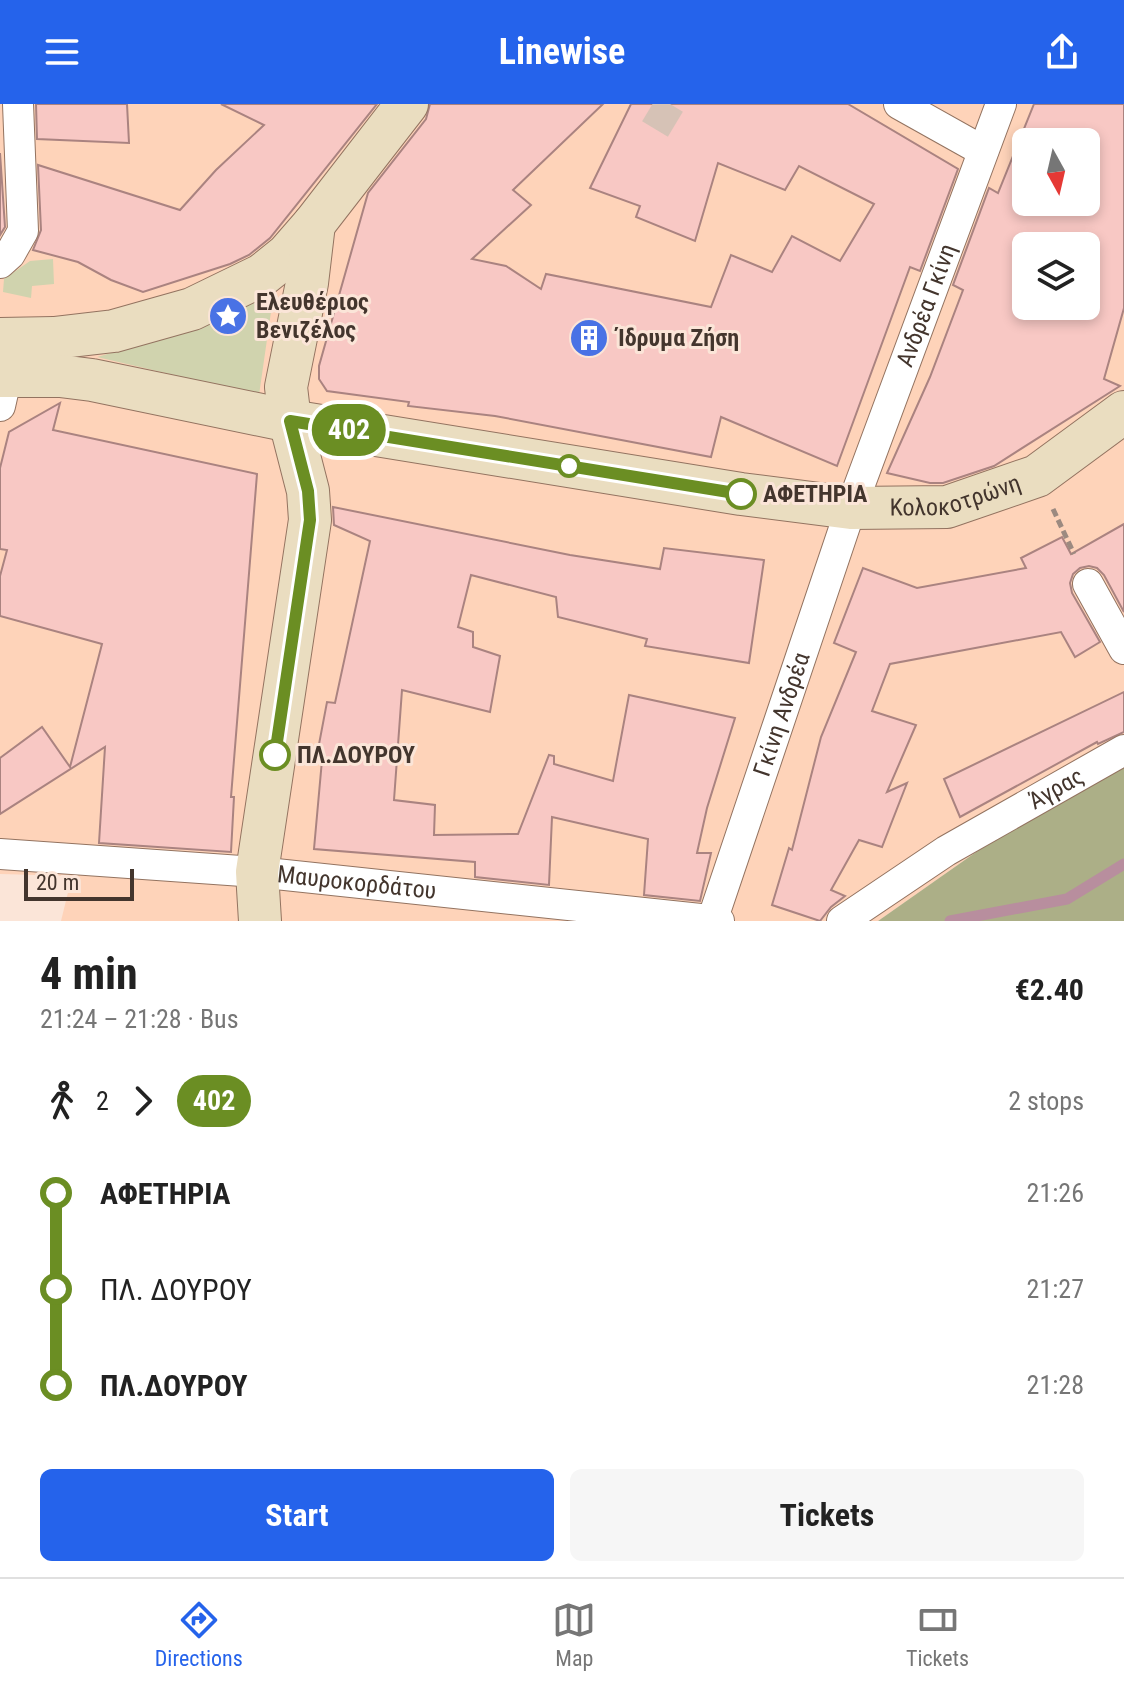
<!DOCTYPE html>
<html lang="en">
<head>
<meta charset="utf-8">
<style>
  body { margin:0; font-family:"Roboto Condensed",sans-serif; background:#f6f6f6; color:#222; height:100vh; display:flex; flex-direction:column; font-size:30px; white-space:nowrap }
  * { box-sizing:border-box; margin:0 }
  p { font-size:26px; color:#767676 }
  .icon { flex:none; width:44px; height:44px; fill:none; stroke:currentColor; stroke-width:2; stroke-linecap:round; stroke-linejoin:round }
  .map { position:relative; height:817px; overflow:hidden }
  .panel { display:flex; flex-direction:column; background:#fff; flex:1 }
  .panel>* { flex:none }
  .badge { padding:0 16px; border-radius:26px; font-size:28px; line-height:52px }
  .needle { width:52px; rotate:172deg }
  .buttons { position:absolute; left:1012px; top:24px; display:grid; gap:16px }
  .buttons a { display:grid; place-items:center; width:88px; height:88px; border-radius:12px; background:#fff; box-shadow:0 4px 12px #0003; font-size:40px }
  .scale { position:absolute; left:24px; bottom:20px; width:110px; box-sizing:border-box; padding-left:8px; border:4px solid #43352d; border-top:0; font-size:22px; line-height:28px; white-space:nowrap; color:#43352d; -webkit-text-stroke:6px #fbe5d8; paint-order:stroke }
  .map>.badge { position:absolute; translate:-50% -50%; box-shadow:0 0 0 4px #fff }
  .legs { display:flex; align-items:center; gap:12px; height:88px; padding:0 40px; font-size:26px }
  .legs p { margin-inline-start:auto }
  .headline { display:flex; align-items:center; justify-content:space-between; height:136px; padding:0 40px }
  h1 { font-size:44px; font-weight:700; line-height:60px }
  .button { display:flex; gap:16px; margin-top:auto; padding:16px 40px }
  .button a { flex:1; height:92px; border-radius:12px; background:#2563eb; color:#fff; font-size:32px; font-weight:700; line-height:92px; text-align:center }
  .button a+a { background:#f6f6f6; color:#222 }
  ul { padding:0 40px; list-style:none }
  li { display:flex; align-items:center; gap:28px; height:96px; font-size:30px }
  li i { display:grid; place-items:center; width:12px; height:100%; margin:0 10px; background:currentColor }
  li i::after { content:''; width:20px; height:20px; margin:-10px; border:6px solid; border-radius:50%; background:#fff }
  li p { margin-inline-start:auto }
  li:first-child i { background:linear-gradient(#0000 50%,currentColor 0) }
  li:last-child i { background:linear-gradient(currentColor 50%,#0000 0) }
  header { display:flex; justify-content:space-between; align-items:center; height:104px; padding:0 40px; background:#2563eb; color:#fff; font-size:36px; font-weight:700 }
  .tabs { display:flex; justify-content:space-around; align-items:center; height:112px; border-top:2px solid #e0e0e0; background:#fff; font-size:22px; color:#767676 }
  .tabs a { display:grid; justify-items:center; gap:4px }
  .tabs .selected { color:#2563eb }
  .map>svg:first-child { display:block }
</style>
</head>
<body>
<header><svg class="icon" aria-label="menu" viewBox="0 0 24 24"><path d="M4 6h16M4 12h16M4 18h16"/></svg>Linewise<svg class="icon" aria-label="share" viewBox="0 0 24 24"><path d="M12 15V3M7 8l5-5 5 5M5 13v7h14v-7"/></svg></header>
<div class="map">
<svg width="1124" height="817" viewBox="0 0 1124 817">
  <rect width="100%" height="100%" fill="#fbe5d8"/>
  <path fill="#fed3b9" fill-rule="evenodd" d="M0,0H1124V661L979,746L878,817H61L72,772L0,770ZM1026,38H1086V98H1026ZM1026,142H1086V202H1026Z"/>
  <g fill="#d0d3ae">
    <polygon points="53,155 54,180 32,182 31,194 3,188 4,175 30,157"/>
    <polygon points="274,187 259,291 97,253 160,235"/>
  </g>
  <polygon fill="#acaf87" points="1124,661 1124,817 878,817 979,746"/>
  <g fill="none" stroke-linecap="round" stroke-linejoin="round">
    <polyline stroke="#b88e9e" stroke-width="11" points="950,817 1067,795 1124,760"/>
  </g>
  <g fill="#f8c8c4" stroke="#aa8380" stroke-width="2" fill-rule="evenodd">
    <polygon points="36,0 127,0 129,39 37,35"/>
    <polygon points="221,0 377,0 270,134 249,151 230,160 143,188 111,176 78,158 33,146 41,126 38,61 180,106 216,66 264,21"/>
    <polygon points="430,0 603,0 513,86 531,101 472,155 506,162 541,185 546,170 711,203 731,151 772,168 792,132 840,157 874,100 799,62 785,86 718,59 695,137 636,113 640,102 590,84 631,0 848,0 958,65 920,167 910,163 837,362 721,313 711,353 495,312 408,302 409,298 327,287 319,275 319,262 368,89 426,15"/>
    <path d="M1034,0H1124V204L1104,275L1120,282L994,362L943,379H930L887,369L930,273L963,186L953,181L989,84L998,89ZM1026,38H1086V98H1026ZM1026,142H1086V202H1026Z"/>
    <polygon points="0,49 5,123 0,131"/>
    <polygon points="60,299 53,326 257,370 231,693 234,693 231,748 99,739 105,643 0,710 0,654 42,623 70,663 102,540 0,512 0,472 7,446 0,445 0,364 9,328"/>
    <polygon points="333,403 570,451 660,465 664,444 764,456 749,559 645,542 647,535 558,513 556,493 471,471 458,523 473,528 473,543 500,552 490,608 402,586 394,696 435,701 434,731 518,730 549,651 554,652 554,660 613,677 629,591 735,614 707,704 697,749 711,749 700,797 644,791 648,735 552,713 549,781 475,773 475,758 314,745 322,656 316,656 327,598 335,599 370,437 334,421"/>
    <polygon points="1124,420 1124,508 1104,471 1097,464 1089,462 1080,464 1073,470 1070,479 1072,489 1100,538 1075,553 1061,528 890,560 872,607 916,621 887,688 907,679 882,743 859,736 831,786 845,792 831,803 820,817 772,801 789,744 792,746 821,633 856,548 834,539 863,464 917,484 1026,464 1021,454 1062,433 1071,450"/>
    <polygon points="1124,588 1124,628 1098,640 1097,638 960,713 944,675"/>
  </g>
  <g fill="none" stroke-linecap="round" stroke-linejoin="round">
    <polyline stroke="#d6c2b6" stroke-width="30" stroke-dasharray="30 15" stroke-linecap="butt" points="655,25 670,0"/>
    <defs>
      <g id="street">
        <polyline points="899,0 983,47"/>
        <polyline points="0,159 10,150 23,127 18,0"/>
        <polyline points="0,302 7,271"/>
        <polyline points="1088,480 1124,545"/>
        <path id="s1" d="M0,750L257,768L719,817"/>
        <path id="s2" d="M712,817L851,404L1001,0"/>
        <path id="s3" d="M842,817L946,747L1124,646"/>
      </g>
      <g id="secondary">
        <polyline points="0,235 54,234 114,227 192,205 262,171 287,151 314,120 407,0"/>
        <path id="s4" d="M0,272H60L92,276L290,317L741,390L851,404L947,403L1037,372L1124,308"/>
        <polyline points="260,817 257,768 310,416 308,387 290,317 286,283 307,179 314,120"/>
      </g>
    </defs>
    <use href="#street" stroke="#937360" stroke-width="32"/>
    <use href="#secondary" stroke="#937360" stroke-width="44"/>
    <polyline stroke="#9c8a80" stroke-width="5" stroke-dasharray="8 4" stroke-linecap="butt" points="1053,405 1074,450"/>
    <use href="#street" stroke="#fff" stroke-width="30"/>
    <use href="#secondary" stroke="#eaddc0" stroke-width="42"/>
  </g>
  <g fill="none" stroke-linecap="round" stroke-linejoin="round">
    <defs>
      <polyline id="line-1" points="275,651 310,416 308,387 290,317 741,390"/>
    </defs>
    <use href="#line-1" stroke="#fff" stroke-width="18"/>
    <use href="#line-1" stroke="#6b8e23" stroke-width="12"/>
  </g>
  <defs>
    <symbol id="sight-disc" viewBox="-11 -11 22 22"><circle r="9.5" fill="#4972e5" stroke="#fbe5d8"/><path d="M0-6L1.8-2.2L6-1.7L2.9 1.2L3.7 5.4L0 3.3L-3.7 5.4L-2.9 1.2L-6-1.7L-1.8-2.2Z" fill="#fff"/></symbol>
    <symbol id="building-disc" viewBox="-11 -11 22 22"><circle r="9.5" fill="#4972e5" stroke="#fbe5d8"/><path d="M-4-6H4V6H1V3H-1V6H-4ZM-2.5-4.3h1.7v1.8h-1.7ZM.8-4.3h1.7v1.8H.8ZM-2.5-1h1.7V.8h-1.7ZM.8-1h1.7V.8H.8Z" fill="#fff"/></symbol>
  </defs>
  <g fill-rule="evenodd">
    <use href="#sight-disc" x="206" y="190" width="44" height="44"/>
    <use href="#building-disc" x="567" y="212" width="44" height="44"/>
  </g>
  <g fill="#fff" stroke="#6b8e23" stroke-width="4">
    <circle cx="569" cy="362" r="10"/>
    <circle cx="741" cy="390" r="14"/>
    <circle cx="275" cy="651" r="14"/>
  </g>
  <g text-anchor="middle" stroke-width="6" stroke-linejoin="round" paint-order="stroke">
    <g font-size="24" font-weight="bold" fill="#43352d" stroke="#fbe5d8" text-anchor="start">
      <text x="256" y="206">Ελευθέριος<tspan x="256" dy="28">Βενιζέλος</tspan></text>
      <text x="617" y="242">Ίδρυμα Ζήση</text>
    </g>
    <g font-size="24" fill="#43352d" stroke="#fbe5d8">
      <text dy="8" stroke="none"><textPath href="#s2" startOffset="652">Ανδρέα Γκίνη</textPath></text>
      <text dy="8" stroke="none"><textPath href="#s4" startOffset="968">Κολοκοτρώνη</textPath></text>
      <text dy="8" stroke="none"><textPath href="#s2" startOffset="218">Γκίνη Ανδρέα</textPath></text>
      <text dy="8" stroke="none"><textPath href="#s3" startOffset="252">Άγρας</textPath></text>
      <text dy="8" stroke="none"><textPath href="#s1" startOffset="358">Μαυροκορδάτου</textPath></text>
    </g>
    <g font-size="24" font-weight="bold" fill="#43352d" stroke="#fbe5d8" text-anchor="start">
      <text x="763" y="398">ΑΦΕΤΗΡΙΑ</text>
      <text x="297" y="659">ΠΛ.ΔΟΥΡΟΥ</text>
    </g>
  </g>
</svg>
<div class="buttons">
<a><svg class="needle" viewBox="-14 -14 28 28"><path d="M0-13l5 13h-10z" fill="#e53935"/><path d="M0 13l5-13h-10z" fill="#767676"/></svg></a>
<a><svg class="icon" aria-label="layers" viewBox="0 0 24 24"><path d="M12 4l9 5-9 5-9-5zM3 14l9 5 9-5"/></svg></a>
</div>
<div class="scale">20 m</div>
<b class="badge" style="left:349px;top:326px;background:#6b8e23;color:#fff">402</b>
</div>
<section class="panel">
<div class="headline"><div><h1>4 min</h1><p>21:24 – 21:28 · Bus</p></div><b>€2.40</b></div>
<div class="legs"><svg class="icon" aria-label="walk" viewBox="0 0 24 24"><circle cx="13" cy="4" r="2"/><path d="M13 8l-2 6 4 7M11 14l-3 7M7 12l3-4h3l4 4"/></svg>2<svg class="icon" aria-label="forward" viewBox="0 0 24 24"><path d="M9 5l7 7-7 7"/></svg><b class="badge" style="background:#6b8e23;color:#fff">402</b><p>2 stops</p></div>
<ul>
<li><i style="color:#6b8e23"></i><b>ΑΦΕΤΗΡΙΑ</b><p>21:26</p></li>
<li><i style="color:#6b8e23"></i><span>ΠΛ. ΔΟΥΡΟΥ</span><p>21:27</p></li>
<li><i style="color:#6b8e23"></i><b>ΠΛ.ΔΟΥΡΟΥ</b><p>21:28</p></li>
</ul>
<div class="button"><a>Start</a><a>Tickets</a></div>
</section>
<nav class="tabs">
<a class="selected"><svg class="icon" aria-label="directions" viewBox="0 0 24 24"><path d="M12 3l9 9-9 9-9-9zM9 14v-3h6M13 9l2 2-2 2"/></svg>Directions</a>
<a><svg class="icon" aria-label="map" viewBox="0 0 24 24"><path d="M3 6l6-2 6 2 6-2v14l-6 2-6-2-6 2zM9 4v14M15 6v14"/></svg>Map</a>
<a><svg class="icon" aria-label="tickets" viewBox="0 0 24 24"><path d="M3 7h18v10H3zM15 7v10"/></svg>Tickets</a>
</nav>
</body>
</html>
